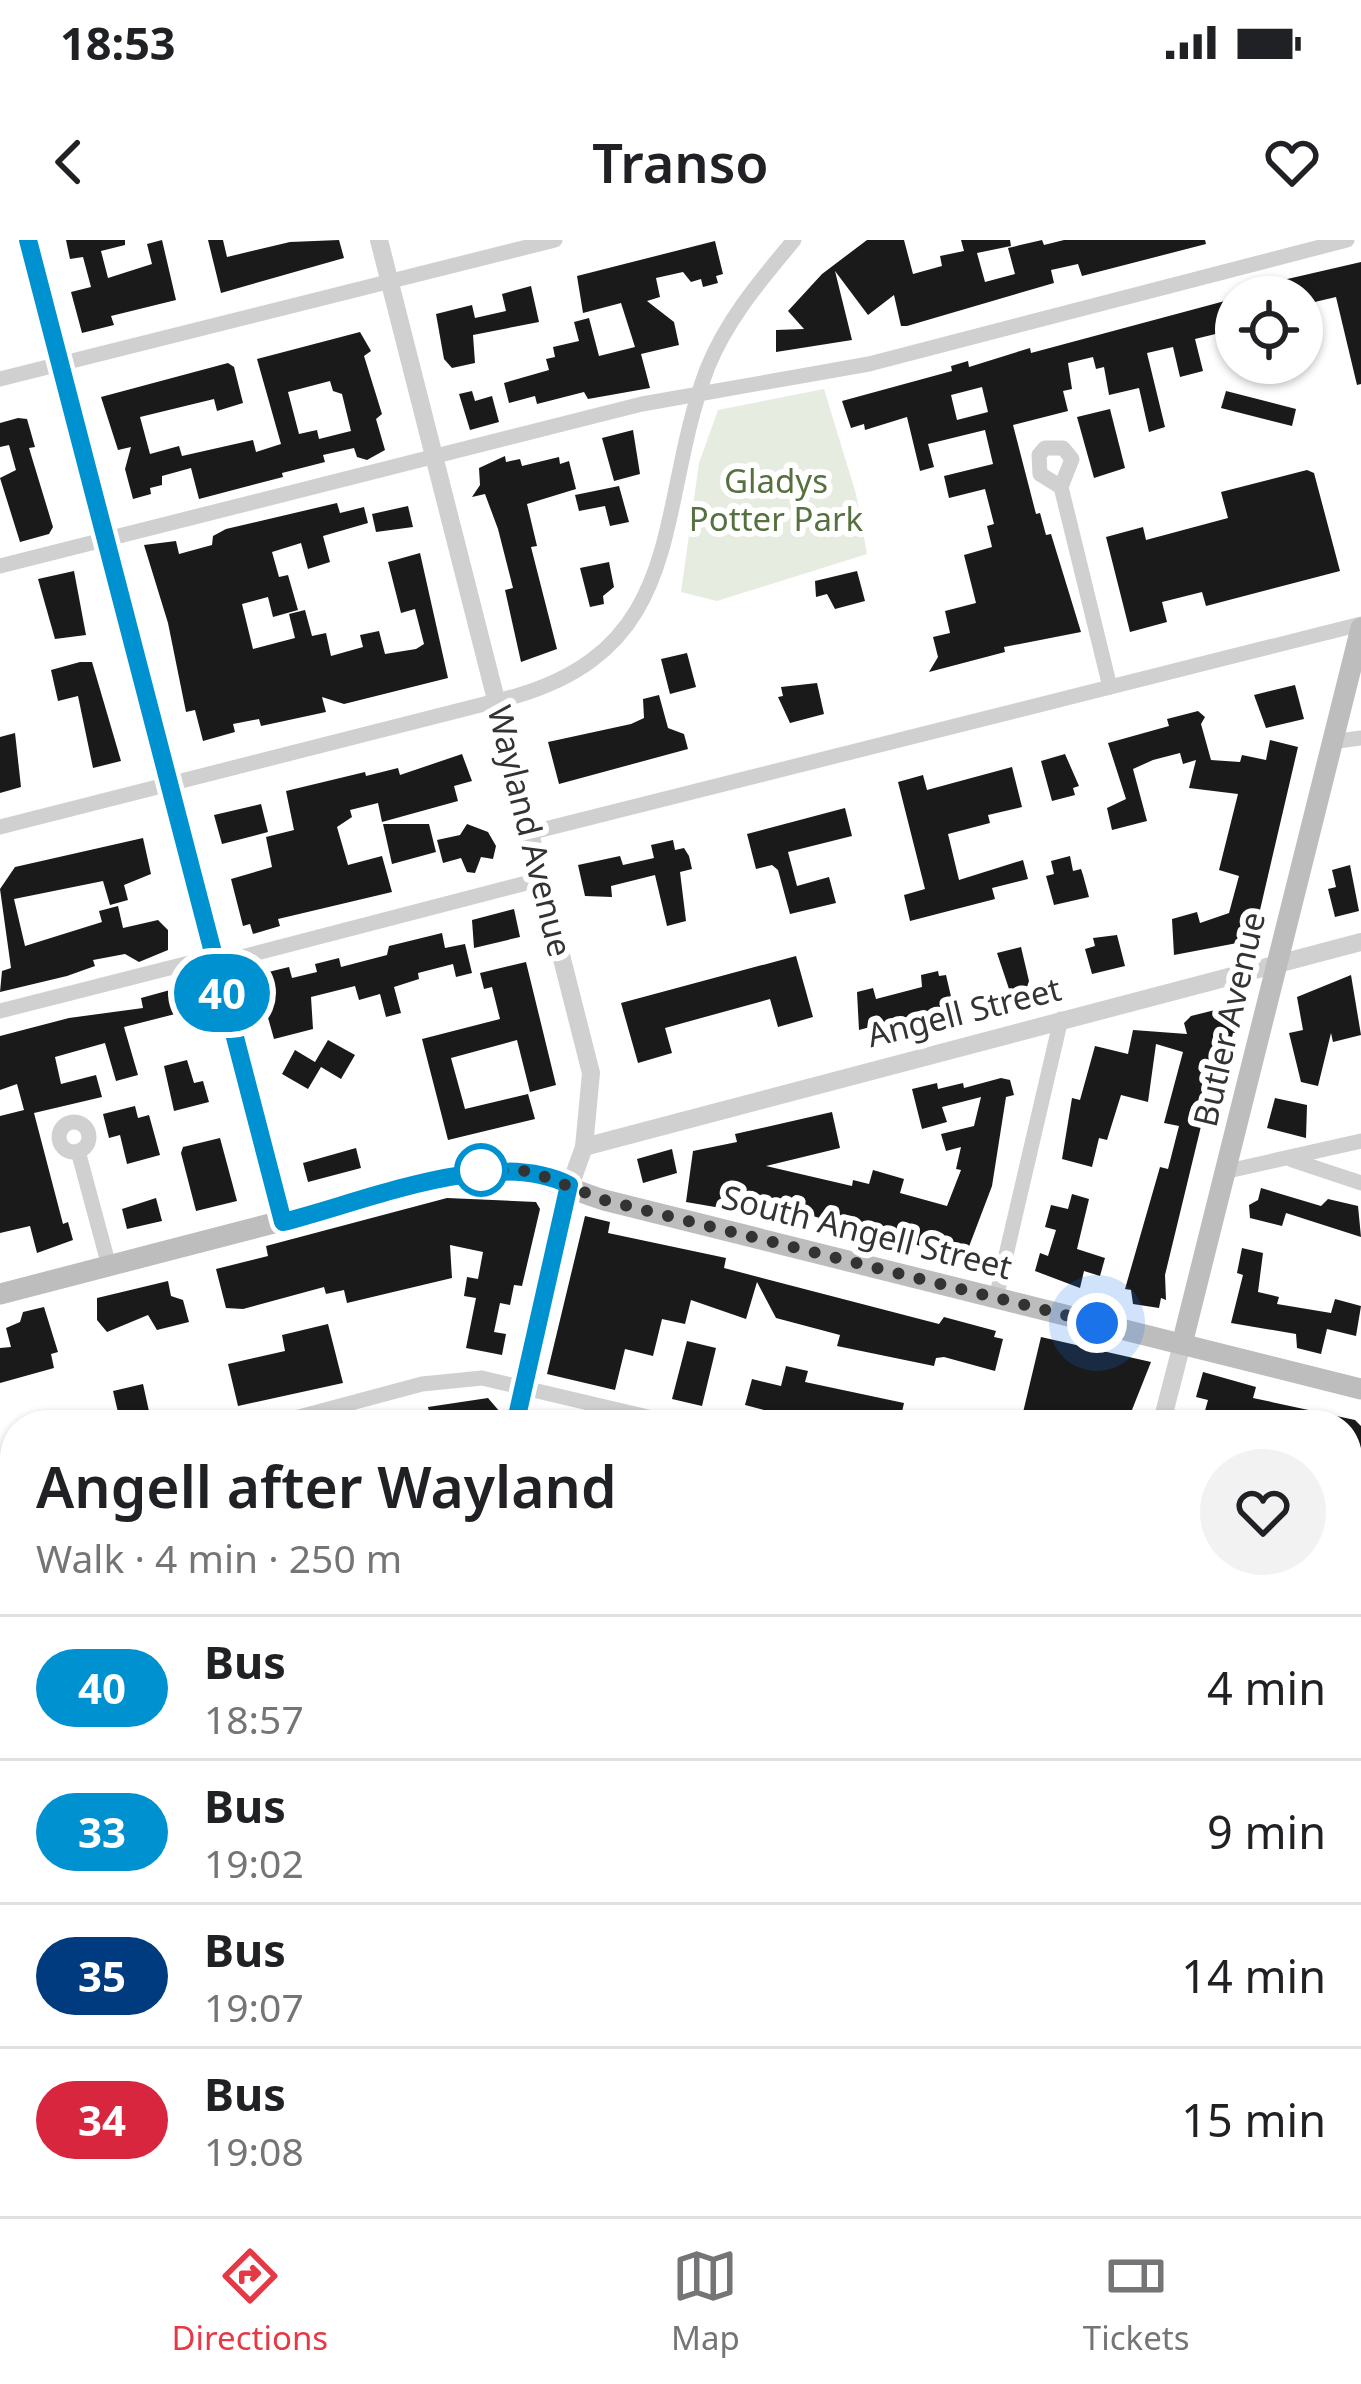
<!DOCTYPE html>
<html lang="en">
<head>
<meta charset="utf-8">
<style>
  body { margin:0; font-family:"Noto Sans",sans-serif; background:#f2f2f2; color:#202124; height:100vh; display:flex; flex-direction:column; font-size:45px; white-space:nowrap }
  * { box-sizing:border-box; margin:0 }
  p { font-size:39px; color:#757577 }
  .icon { flex:none; width:66px; height:66px; fill:none; stroke:currentColor; stroke-width:2; stroke-linecap:round; stroke-linejoin:round }
  .map { position:relative; flex:1; overflow:hidden }
  .side { position:absolute; left:0px; top:1170px; width:1362px; height:807px; display:flex; flex-direction:column; background:#fff; border-radius:48px 48px 0 0; box-shadow:0 3px 9px #0004 }
  .side>* { flex:none }
  .badge { padding:0 24px; border-radius:39px; font-size:42px; line-height:78px }
  .tools { position:absolute; left:1215px; top:36px; display:grid; gap:24px }
  .tools a { display:grid; place-items:center; width:108px; height:108px; border-radius:50%; background:#fff; box-shadow:0 3px 9px #0004; font-size:60px }
  .you { position:absolute; width:60px; height:60px; margin:-30px; border:9px solid #fff; border-radius:50%; background:#1a73e8; box-shadow:0 0 0 18px #1a73e833 }
  .map>.badge { position:absolute; translate:-50% -50%; box-shadow:0 0 0 6px #fff }
  .round { display:grid; place-items:center; flex:none; width:126px; height:126px; border-radius:63px; background:#f2f2f2 }
  .head { display:flex; align-items:center; justify-content:space-between; height:204px; padding:0 36px }
  h1 { font-size:57px; font-weight:600; line-height:90px }
  ul { padding:0; list-style:none }
  li { display:flex; align-items:center; gap:36px; height:144px; padding:0 36px; border-top:3px solid #e0e0e0 }
  li div { flex:1 }
  li b { display:block; font-size:45px }
  li em { font-style:normal }
  li .badge { min-width:132px; font-weight:700; text-align:center }
  .status { display:flex; justify-content:space-between; align-items:center; height:84px; padding:0 60px; background:#fff; direction:ltr }
  .status svg { height:33px; fill:currentColor }
  header { display:flex; justify-content:space-between; align-items:center; height:156px; padding:0 36px; background:#fff; font-size:54px; font-weight:600 }
  .menu { display:flex; justify-content:space-around; align-items:center; height:168px; border-top:3px solid #e0e0e0; background:#fff; font-size:33px; color:#757577 }
  .menu a { display:grid; justify-items:center; gap:6px }
  .menu .active { color:#e63946 }
  .map>svg:first-child { display:block }
</style>
</head>
<body>
<div class="status"><b>18:53</b><svg viewBox="0 0 49 12"><path d="M0 12V9h3v3zM5 12V6h3v6zM10 12V3h3v9zM15 12V0h3v12zM26 1h20v11H26zM47 4h2v5h-2z"/></svg></div>
<header><svg class="icon" aria-label="back" viewBox="0 0 24 24"><path d="M15 5l-7 7 7 7"/></svg>Transo<svg class="icon" aria-label="heart" viewBox="0 0 24 24"><path d="M12 20l-8-8c-3-5 5-10 8-4 3-6 11-1 8 4z"/></svg></header>
<div class="map">
<svg width="1361" height="1976" viewBox="0 0 1361 1976">
  <rect width="100%" height="100%" fill="#fff"/>
  <g fill="#e6ecdf">
    <polygon points="824,149 856,254 867,314 717,361 681,352 699,223 718,170"/>
    <polygon points="1361,1596 1361,1837 1347,1837 1347,1644"/>
  </g>
  <g fill="#1a1a1a" fill-rule="evenodd">
    <polygon points="66,0 125,0 125,5 101,11 108,38 152,24 147,4 162,0 176,60 111,76 114,85 82,93 71,52 91,47 83,17 70,19"/>
    <polygon points="208,0 223,0 227,17 290,2 339,0 344,18 221,53"/>
    <polygon points="867,0 904,0 913,34 942,26 940,16 964,11 961,0 1010,0 1011,6 977,13 985,42 1015,34 1008,8 1042,0 1044,5 1064,0 1205,0 1206,4 1082,36 1078,24 1051,30 1054,43 907,86 901,86 894,55 868,75 835,31 852,100 776,112 776,90 804,89 788,71 822,34"/>
    <polygon points="715,1 723,34 716,36 718,43 703,47 701,39 691,42 683,32 656,38 660,57 647,61 674,82 679,105 641,114 650,148 588,159 584,152 537,164 535,156 509,163 504,143 549,130 546,119 555,117 553,107 579,101 574,82 589,78 599,116 635,107 621,63 583,73 577,36"/>
    <polygon points="1361,22 1361,144 1357,145 1336,57 1302,65 1302,57 1236,57 1236,51"/>
    <polygon points="531,46 539,82 473,95 475,123 452,128 444,119 436,74 472,65 475,78 506,71 502,54"/>
    <path d="M1236,58V89L1195,99L1203,131L1180,137L1173,107L1147,113L1165,187L1149,192L1139,148L1109,155L1104,127L1096,129L1093,117L1068,123L1072,149L1063,151L1068,171L1013,185L1036,274L1040,273L1046,295L1051,294L1081,392L1004,407L1005,412L929,432L938,417L933,397L950,393L945,371L976,363L964,315L992,307L987,286L994,284L985,249L949,258L944,236L993,224L985,190L928,204L934,227L920,231L907,177L865,190L864,184L851,188L842,161L952,131L951,126L968,121L969,127L1030,108L1031,113ZM982,147L988,172L957,180L951,155Z"/>
    <path d="M360,92L371,111L364,116L382,174L376,179L385,210L367,220L357,217L354,208L323,215L325,222L282,233L283,237L199,259L191,228L162,236V245L150,248L151,254L133,259L125,229L131,207L118,210L101,157L228,123L234,127L243,163L217,171L214,159L140,177L150,214L179,206L182,216L253,200L256,212L281,204L257,119ZM330,141L333,151L342,154L351,191L319,199L317,190L299,194L288,152Z"/>
    <polygon points="472,151 475,161 492,156 499,182 470,190 459,154"/>
    <polygon points="1226,151 1296,169 1292,186 1221,168"/>
    <polygon points="1110,169 1125,228 1094,238 1077,177"/>
    <polygon points="18,178 27,179 35,207 29,208 53,287 49,294 20,302 0,238 16,230 9,205 0,207 0,183"/>
    <polygon points="633,190 640,234 614,241 602,198"/>
    <polygon points="505,216 506,222 520,219 522,226 559,217 560,224 569,221 576,249 527,264 537,306 531,307 557,409 521,422 505,350 513,348 498,289 485,254 472,257 480,245 479,228"/>
    <polygon points="1307,230 1314,233 1340,331 1206,366 1202,352 1162,362 1167,382 1130,392 1106,297 1143,287 1146,300 1228,278 1221,252"/>
    <polygon points="619,246 629,282 610,286 605,266 579,271 575,255"/>
    <polygon points="337,263 340,273 364,267 368,283 323,296 330,322 308,329 301,303 272,312 279,337 288,335 298,370 273,377 268,357 242,364 253,409 295,398 289,374 305,370 312,396 326,393 331,416 363,407 360,395 379,391 385,414 416,409 424,404 415,369 401,373 388,322 420,313 448,438 344,464 322,457 326,472 261,486 259,479 233,484 235,492 203,501 195,470 186,472 168,383 144,305 176,301 179,314 212,305 213,296 226,289"/>
    <polygon points="408,266 413,287 376,292 372,274"/>
    <polygon points="609,322 614,347 603,356 604,364 590,367 580,328"/>
    <polygon points="74,331 86,395 55,399 38,339"/>
    <polygon points="857,331 865,361 835,369 827,354 816,357 815,341"/>
    <polygon points="687,413 696,447 670,454 661,419"/>
    <polygon points="80,422 92,422 121,521 93,528 78,456 58,461 51,430"/>
    <polygon points="817,443 824,474 790,483 778,457 783,456 781,447"/>
    <polygon points="1295,445 1304,479 1266,488 1254,455"/>
    <polygon points="659,455 668,488 684,494 688,509 559,544 548,502 631,484 644,478 643,459"/>
    <polygon points="1198,471 1205,477 1201,484 1211,520 1240,522 1242,515 1266,520 1270,500 1298,507 1253,700 1174,715 1172,679 1197,672 1200,683 1229,673 1239,636 1219,630 1238,554 1189,548 1196,520 1183,524 1180,513 1153,520 1133,529 1147,581 1112,590 1107,568 1126,559 1108,503 1169,486 1167,479"/>
    <polygon points="15,493 21,547 0,553 0,497"/>
    <polygon points="462,514 472,541 454,546 458,561 382,582 378,563 350,570 352,577 337,587 348,625 382,616 392,652 278,679 280,686 253,694 250,684 243,686 231,639 272,627 266,597 294,590 286,551 365,532 366,536 398,528 400,535"/>
    <polygon points="1065,514 1079,546 1073,548 1075,555 1052,561 1041,521"/>
    <polygon points="1012,527 1022,567 988,575 990,583 948,594 959,640 1023,620 1028,639 992,648 995,659 910,681 904,655 925,649 898,542 923,535 927,550"/>
    <polygon points="261,564 268,592 222,604 214,575"/>
    <polygon points="845,568 852,596 788,612 797,646 829,637 836,663 790,674 778,630 772,625 756,629 747,594"/>
    <polygon points="383,584 429,584 436,612 392,624"/>
    <polygon points="467,584 488,592 496,606 493,619 481,617 475,633 467,632 461,618 443,623 437,600 460,595"/>
    <polygon points="143,598 151,634 124,645 128,660 110,665 103,641 14,659 25,706 102,682 99,671 118,666 123,688 158,680 168,690 168,710 139,722 125,714 93,720 95,726 67,736 0,752 2,731 11,728 0,649 15,627"/>
    <polygon points="673,600 675,610 684,608 689,616 692,629 680,632 686,681 667,686 655,635 611,646 612,657 585,656 578,625 620,616 623,625 654,618 651,605"/>
    <polygon points="1070,616 1073,631 1081,629 1083,635 1089,657 1054,665 1046,636 1054,634 1051,621"/>
    <polygon points="1350,625 1359,671 1335,677 1328,649 1336,647 1332,630"/>
    <polygon points="514,669 520,697 474,708 472,680"/>
    <polygon points="442,693 445,708 465,704 472,733 456,737 453,724 418,733 419,739 394,747 401,773 386,777 380,754 359,760 355,746 311,757 313,789 274,799 256,735 289,727 292,738 317,732 315,724 339,718 341,727 387,715 389,706"/>
    <polygon points="1117,695 1125,726 1092,734 1085,709 1095,706 1093,698"/>
    <polygon points="1021,707 1029,741 1027,747 1010,752 997,713"/>
    <polygon points="796,716 813,777 778,787 770,759 665,788 672,813 638,823 621,763"/>
    <polygon points="526,722 556,845 530,852 517,800 451,818 465,869 528,854 535,879 448,900 422,799 500,779 492,747 484,749 480,733"/>
    <polygon points="938,731 939,736 946,735 953,765 859,790 857,752 873,748 876,759 922,747 921,735"/>
    <polygon points="1351,735 1361,795 1333,802 1331,793 1318,846 1301,842 1289,793 1303,790 1297,757"/>
    <polygon points="181,747 187,771 124,787 138,835 116,841 105,803 55,817 61,844 96,835 102,857 34,873 63,984 68,982 73,1000 37,1013 30,986 0,993 0,876 24,870 17,844 0,850 0,796 69,778 143,768 141,758"/>
    <polygon points="1223,768 1233,770 1239,792 1233,793 1226,822 1218,820 1211,845 1165,1035 1166,1060 1161,1058 1159,1068 1133,1064 1131,1050 1125,1049 1160,927 1168,929 1179,886 1164,883 1183,812 1156,804 1148,862 1121,855 1107,900 1099,898 1092,927 1062,919 1072,858 1080,860 1095,806 1128,814 1133,790 1187,794 1184,783 1191,776"/>
    <polygon points="328,800 355,815 341,839 321,827 308,849 282,834 295,810 315,822"/>
    <polygon points="187,820 194,843 203,841 209,862 174,871 164,826"/>
    <polygon points="1001,838 1010,840 1014,855 1006,857 992,946 962,1025 930,1016 932,1009 865,991 859,997 844,993 837,983 754,959 750,973 686,962 693,911 737,902 735,894 832,872 840,908 766,926 852,946 853,940 869,944 873,930 904,939 900,953 947,966 961,930 956,929 961,907 946,911 941,894 974,886 981,857 942,867 947,882 922,889 912,849 937,843 938,849 963,843 964,848"/>
    <polygon points="1275,858 1307,865 1306,898 1267,888"/>
    <polygon points="135,866 138,878 149,875 160,915 127,924 120,895 109,898 103,874"/>
    <polygon points="220,898 237,961 196,971 181,913 183,907"/>
    <polygon points="356,908 361,928 308,942 303,923"/>
    <polygon points="672,909 677,933 643,943 637,919"/>
    <polygon points="1261,948 1321,966 1328,959 1358,966 1361,997 1286,973 1282,986 1250,978 1249,965 1258,960"/>
    <polygon points="1072,954 1089,959 1077,1009 1105,1018 1100,1036 1084,1031 1080,1048 1035,1031 1040,1013 1048,1016 1056,990 1045,987 1051,965 1068,969"/>
    <polygon points="156,958 162,981 127,989 122,969"/>
    <polygon points="447,958 536,962 540,969 522,1046 514,1045 510,1065 500,1063 494,1092 506,1094 502,1115 466,1108 476,1058 464,1056 467,1037 478,1039 483,1012 450,1005 452,1038 347,1063 344,1050 326,1054 324,1047 243,1069 226,1068 216,1029 268,1016 266,1006"/>
    <polygon points="585,976 610,982 608,993 726,1018 724,1028 939,1084 944,1077 996,1091 994,1097 1003,1099 995,1131 944,1117 936,1118 934,1126 837,1106 840,1095 776,1078 757,1042 746,1079 691,1060 685,1084 662,1079 653,1116 625,1109 615,1150 547,1134"/>
    <polygon points="1242,1008 1263,1013 1258,1052 1279,1057 1277,1064 1331,1073 1335,1059 1361,1066 1356,1096 1327,1089 1321,1114 1297,1108 1296,1094 1231,1083 1243,1035 1237,1033"/>
    <polygon points="168,1041 171,1056 183,1060 189,1082 157,1090 148,1075 107,1092 97,1080 97,1058"/>
    <polygon points="44,1067 58,1112 51,1114 54,1128 0,1143 0,1108 11,1107 6,1088 20,1082 23,1072"/>
    <polygon points="328,1084 343,1143 238,1166 228,1124 285,1111 282,1095"/>
    <polygon points="1041,1097 1151,1122 1126,1185 1020,1185"/>
    <polygon points="687,1101 716,1108 702,1166 672,1159"/>
    <polygon points="786,1126 808,1131 805,1142 904,1163 902,1172 933,1179 933,1185 820,1185 745,1165 752,1139 781,1146"/>
    <polygon points="1203,1132 1256,1147 1253,1158 1355,1180 1361,1186 1361,1218 1347,1214 1347,1185 1256,1185 1236,1180 1235,1185 1201,1185 1208,1160 1196,1157"/>
    <polygon points="143,1144 152,1185 121,1185 113,1151"/>
    <polygon points="488,1158 500,1172 498,1185 432,1185 428,1167"/>
    <polygon points="1347,1270 1361,1274 1361,1330 1347,1327"/>
    <polygon points="15,1276 15,1340 0,1344 0,1279"/>
    <polygon points="119,1962 274,1962 275,1976 121,1976"/>
    <polygon points="388,1962 443,1962 444,1976 389,1976"/>
    <polygon points="538,1962 623,1962 624,1971 540,1976"/>
    <rect x="812" y="1962" width="98" height="14"/>
    <rect x="1102" y="1962" width="239" height="14"/>
  </g>
  <g fill="none" stroke-linecap="round" stroke-linejoin="round">
    <g stroke="#d0d0d0" stroke-width="15">
      <polyline points="0,139 555,0"/>
      <polyline points="1061,247 1040,234 1039,215 1045,208 1063,208 1072,219 1061,247 1110,447"/>
      <polyline points="0,326 642,164 869,124 1347,0"/>
      <polyline points="1331,502 1361,498"/>
      <path d="M0,587L516,456C689,405 655,268 707,129C727,79 760,41 794,0"/>
      <polyline points="529,593 1361,384"/>
      <polyline points="0,771 193,722 234,719 542,639"/>
      <circle cx="74" cy="897" r="15"/>
      <polyline points="78,911 109,1026"/>
      <polyline points="1292,920 1361,943"/>
      <polyline points="1228,931 1361,901"/>
      <polyline points="996,1058 1061,779"/>
      <polyline points="269,1185 422,1144 482,1138 682,1185"/>
      <polyline points="0,1256 15,1252"/>
      <polyline points="1347,1355 1361,1358"/>
      <polyline points="1347,1855 1361,1855"/>
      <polyline points="464,1962 466,1976"/>
    </g>
    <g stroke="#d0d0d0" stroke-width="18">
      <polyline points="28,0 283,982"/>
      <polyline points="379,0 591,833 584,907 565,960 515,1185"/>
      <polyline points="584,907 1361,702"/>
      <polyline points="1161,1185 1182,1104"/>
      <polyline points="0,1932 15,1930"/>
    </g>
    <g stroke="#bdbdbd" stroke-width="21">
      <path d="M0,1054L471,932C524,923 556,945 604,960L1361,1149"/>
      <polyline points="1182,1104 1361,388"/>
      <polyline points="0,1469 15,1466"/>
      <polyline points="1347,1562 1361,1565"/>
      <polyline points="0,1605 15,1736"/>
      <polyline points="39,1962 40,1976"/>
    </g>
  </g>
  <g fill="none" stroke-linecap="round" stroke-linejoin="round">
    <defs>
      <path id="line" d="M28,0L283,982C364,962 493,906 569,945L515,1185"/>
    </defs>
    <use href="#line" stroke="#fff" stroke-width="27"/>
    <use href="#line" stroke="#0092d0" stroke-width="18"/>
    <polyline stroke="#333" stroke-width="12" stroke-dasharray="0 21.6" points="481,930 530,931 604,960 1097,1083"/>
  </g>
  <circle fill="#fff" stroke="#0092d0" stroke-width="6" cx="481" cy="930" r="24"/>
  <g text-anchor="middle" stroke-width="12" stroke-linejoin="round" paint-order="stroke">
    <g font-size="33" fill="#56703f" stroke="#fff">
      <text x="776" y="253">Gladys<tspan x="776" dy="38">Potter Park</tspan></text>
    </g>
    <g font-size="33" fill="#333" stroke="#fff">
      <text transform="translate(530 591) rotate(76)" y="12">Wayland Avenue</text>
      <text transform="translate(964 772) rotate(-14)" y="12">Angell Street</text>
      <text transform="translate(1229 779) rotate(-77)" y="12">Butler Avenue</text>
      <text transform="translate(867 992) rotate(14)" y="12">South Angell Street</text>
    </g>
  </g>
</svg>
<div class="tools">
<a><svg class="icon" aria-label="locate" viewBox="0 0 24 24"><circle cx="12" cy="12" r="6"/><path d="M12 2v4M12 18v4M2 12h4M18 12h4"/></svg></a>
</div>
<div class="you" style="left:1097px;top:1083px"></div>
<b class="badge" style="left:222px;top:753px;background:#0092d0;color:#fff">40</b>
<section class="side">
<div class="head"><div><h1>Angell after Wayland</h1><p>Walk · 4 min · 250 m</p></div><a class="round"><svg class="icon" aria-label="heart" viewBox="0 0 24 24"><path d="M12 20l-8-8c-3-5 5-10 8-4 3-6 11-1 8 4z"/></svg></a></div>
<ul>
<li><span class="badge" style="background:#0092d0;color:#fff">40</span><div><b>Bus</b><p>18:57</p></div><em>4 min</em></li>
<li><span class="badge" style="background:#0092d0;color:#fff">33</span><div><b>Bus</b><p>19:02</p></div><em>9 min</em></li>
<li><span class="badge" style="background:#003b80;color:#fff">35</span><div><b>Bus</b><p>19:07</p></div><em>14 min</em></li>
<li><span class="badge" style="background:#d7263d;color:#fff">34</span><div><b>Bus</b><p>19:08</p></div><em>15 min</em></li>
</ul>
</section>
</div>
<nav class="menu">
<a class="active"><svg class="icon" aria-label="directions" viewBox="0 0 24 24"><path d="M12 3l9 9-9 9-9-9zM9 14v-3h6M13 9l2 2-2 2"/></svg>Directions</a>
<a><svg class="icon" aria-label="map" viewBox="0 0 24 24"><path d="M3 6l6-2 6 2 6-2v14l-6 2-6-2-6 2zM9 4v14M15 6v14"/></svg>Map</a>
<a><svg class="icon" aria-label="tickets" viewBox="0 0 24 24"><path d="M3 7h18v10H3zM15 7v10"/></svg>Tickets</a>
</nav>
</body>
</html>
